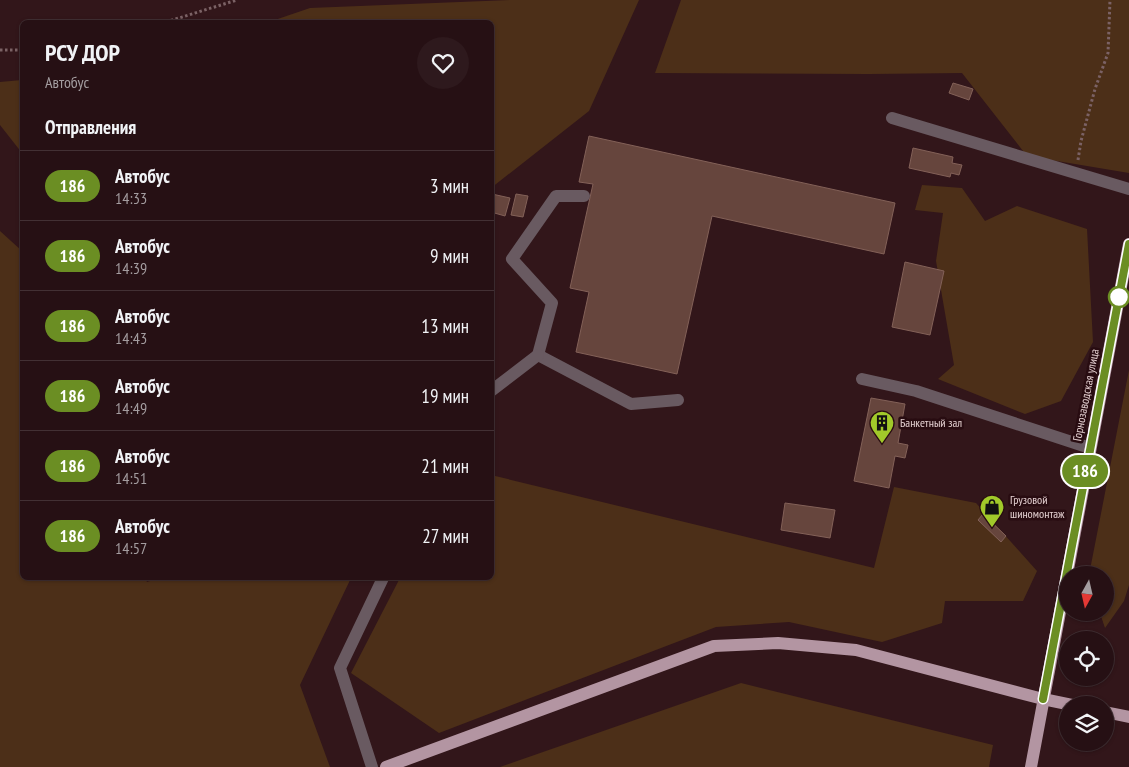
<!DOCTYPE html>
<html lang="ru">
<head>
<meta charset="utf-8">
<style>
  body { margin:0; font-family:"PT Sans Narrow",sans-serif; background:#2e191d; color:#f1f3f6; height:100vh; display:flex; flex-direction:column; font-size:19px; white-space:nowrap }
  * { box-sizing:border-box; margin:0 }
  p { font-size:16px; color:#a49da0 }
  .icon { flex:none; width:28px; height:28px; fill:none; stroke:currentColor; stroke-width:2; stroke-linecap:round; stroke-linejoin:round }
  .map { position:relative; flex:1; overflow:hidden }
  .panel { position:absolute; left:20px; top:20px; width:474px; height:560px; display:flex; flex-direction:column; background:#261014; border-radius:8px; box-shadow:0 1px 4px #0004,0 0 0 1px #423034 }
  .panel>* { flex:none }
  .badge { padding:0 10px; border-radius:16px; font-size:18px; line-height:32px }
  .needle { width:32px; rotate:188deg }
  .tools { position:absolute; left:1059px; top:566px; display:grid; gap:10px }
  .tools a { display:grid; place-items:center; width:55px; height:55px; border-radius:50%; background:#261014; box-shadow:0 1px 4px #0004,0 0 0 1px #423034; font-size:25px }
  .map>.badge { position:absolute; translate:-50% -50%; box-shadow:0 0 0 2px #fff }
  h2 { padding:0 25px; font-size:19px; line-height:45px }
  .round { display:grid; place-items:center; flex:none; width:52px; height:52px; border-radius:26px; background:#2e191d }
  .overview { display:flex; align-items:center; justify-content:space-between; height:85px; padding:0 25px }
  h1 { font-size:24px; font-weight:700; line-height:38px }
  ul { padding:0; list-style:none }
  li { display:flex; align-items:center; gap:15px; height:70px; padding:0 25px; border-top:1px solid #423034 }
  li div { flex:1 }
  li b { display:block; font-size:19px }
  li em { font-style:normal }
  li .badge { min-width:55px; font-weight:700; text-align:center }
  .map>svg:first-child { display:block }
</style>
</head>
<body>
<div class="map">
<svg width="1129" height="767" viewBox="0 0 1129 767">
  <rect width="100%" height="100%" fill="#32161a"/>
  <g fill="#4c2f18">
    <polygon points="511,0 639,0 589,111 491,188 491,22 269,22 310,8"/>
    <polygon points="681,0 1129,0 1129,173 1027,156 962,73 869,74 655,73"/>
    <polygon points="22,80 22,153 0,125 0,82"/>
    <polygon points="922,185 962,188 985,221 1017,206 1087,229 1093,342 1061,401 1025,414 938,379 954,365 936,261 943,213 915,210"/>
    <polygon points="0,231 22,251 22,578 145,578 147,582 159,578 351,578 300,685 330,767 0,767"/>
    <polygon points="1129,370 1129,585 1124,601 1105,628 1100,613 1105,612 1105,575 1089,575"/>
    <polygon points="491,475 874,568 894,487 976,503 1037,571 1023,601 945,601 942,623 882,642 789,622 716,627 439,733 351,673 400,578 491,578"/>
    <polygon points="741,683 993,745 989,767 500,767"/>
  </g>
  <g fill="#66453d" stroke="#836158">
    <polygon points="953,83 973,89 969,100 949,93"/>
    <polygon points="589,136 895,203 884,254 712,216 677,374 576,352 589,292 570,288 593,184 579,182"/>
    <polygon points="913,148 953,157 952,163 962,165 959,175 951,173 950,177 909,168"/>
    <polygon points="492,194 510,198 505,216 491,212"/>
    <polygon points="516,194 528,196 523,217 511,215"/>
    <polygon points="905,262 944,271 930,335 892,327"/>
    <polygon points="871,398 905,404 898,443 908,445 905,458 895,456 889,488 854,481"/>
    <polygon points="785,503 835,510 830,538 781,530"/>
    <polygon points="983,514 1006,536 1001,542 978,520"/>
  </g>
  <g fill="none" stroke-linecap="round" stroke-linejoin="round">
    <g stroke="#7b6265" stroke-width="3" stroke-dasharray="2.5 2.5" stroke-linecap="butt">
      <polyline points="166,22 237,0"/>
      <polyline points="0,50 22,50"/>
      <polyline points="1078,160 1081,141 1095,89 1108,53 1110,0"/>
    </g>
    <g stroke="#695a61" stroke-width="12">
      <polyline points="892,118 1129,189"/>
      <polyline points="584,196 556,196 512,259 552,303 538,355 631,404 678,400"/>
      <polyline points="862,379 916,391 1090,448"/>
      <polyline points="491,391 538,355"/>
      <polyline points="372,767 340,668 383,578"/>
    </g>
    <g stroke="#b395a2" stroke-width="12">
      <polyline points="1105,712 1129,717"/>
      <polyline points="386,767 714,646 778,643 856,650 1043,699 1072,705"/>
      <polyline points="1031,767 1129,244"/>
    </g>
  </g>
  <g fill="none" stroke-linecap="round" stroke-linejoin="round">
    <defs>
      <polyline id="line" points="1043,699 1129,244"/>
    </defs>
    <use href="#line" stroke="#fff" stroke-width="11"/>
    <use href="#line" stroke="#6b8e23" stroke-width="8"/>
  </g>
  <defs>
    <symbol id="building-pin" viewBox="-11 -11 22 30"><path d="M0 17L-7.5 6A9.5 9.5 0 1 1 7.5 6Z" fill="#a1c92a" stroke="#280c11"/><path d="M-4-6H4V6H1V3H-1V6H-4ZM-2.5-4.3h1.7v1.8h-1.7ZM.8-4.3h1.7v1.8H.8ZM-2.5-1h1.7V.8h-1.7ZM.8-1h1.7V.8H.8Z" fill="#111"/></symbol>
    <symbol id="shop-pin" viewBox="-11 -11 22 30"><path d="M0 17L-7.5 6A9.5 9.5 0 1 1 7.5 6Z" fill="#a1c92a" stroke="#280c11"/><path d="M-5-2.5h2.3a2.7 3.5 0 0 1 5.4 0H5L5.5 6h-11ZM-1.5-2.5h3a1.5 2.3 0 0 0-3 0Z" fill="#111"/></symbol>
  </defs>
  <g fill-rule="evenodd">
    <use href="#building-pin" x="868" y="409" width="28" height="38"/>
    <use href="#shop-pin" x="978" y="493" width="28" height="38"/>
  </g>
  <circle fill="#fff" stroke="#6b8e23" stroke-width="2.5" cx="1119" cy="297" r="10"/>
  <g text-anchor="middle" stroke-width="5" stroke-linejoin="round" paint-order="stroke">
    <g font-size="12" fill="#e3cfd0" stroke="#280c11">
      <text transform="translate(1086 395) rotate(-79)" y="4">Горнозаводская улица</text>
    </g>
    <g font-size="12" fill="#e3cfd0" stroke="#280c11" text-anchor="start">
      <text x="900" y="427">Банкетный зал</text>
      <text x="1010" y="504">Грузовой<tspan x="1010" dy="14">шиномонтаж</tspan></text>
    </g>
  </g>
</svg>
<div class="tools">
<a><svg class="needle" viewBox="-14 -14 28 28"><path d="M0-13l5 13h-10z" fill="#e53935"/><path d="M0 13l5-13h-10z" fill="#a49da0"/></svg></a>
<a><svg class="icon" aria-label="locate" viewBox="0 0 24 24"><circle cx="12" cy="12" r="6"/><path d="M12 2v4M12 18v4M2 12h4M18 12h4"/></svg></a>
<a><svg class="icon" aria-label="layers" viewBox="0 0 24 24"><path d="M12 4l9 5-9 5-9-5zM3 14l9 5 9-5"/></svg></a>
</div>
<b class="badge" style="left:1085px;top:471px;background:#6b8e23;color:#fff">186</b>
<section class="panel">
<div class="overview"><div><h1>РСУ ДОР</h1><p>Автобус</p></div><a class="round"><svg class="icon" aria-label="heart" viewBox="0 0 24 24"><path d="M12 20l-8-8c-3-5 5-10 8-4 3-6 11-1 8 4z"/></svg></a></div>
<h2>Отправления</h2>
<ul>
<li><span class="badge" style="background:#6b8e23;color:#fff">186</span><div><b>Автобус</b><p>14:33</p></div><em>3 мин</em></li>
<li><span class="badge" style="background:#6b8e23;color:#fff">186</span><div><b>Автобус</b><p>14:39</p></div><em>9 мин</em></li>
<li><span class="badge" style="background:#6b8e23;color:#fff">186</span><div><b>Автобус</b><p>14:43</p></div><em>13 мин</em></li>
<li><span class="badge" style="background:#6b8e23;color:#fff">186</span><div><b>Автобус</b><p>14:49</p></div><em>19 мин</em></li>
<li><span class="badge" style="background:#6b8e23;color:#fff">186</span><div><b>Автобус</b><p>14:51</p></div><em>21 мин</em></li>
<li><span class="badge" style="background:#6b8e23;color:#fff">186</span><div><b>Автобус</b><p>14:57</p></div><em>27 мин</em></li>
</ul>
</section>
</div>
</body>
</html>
